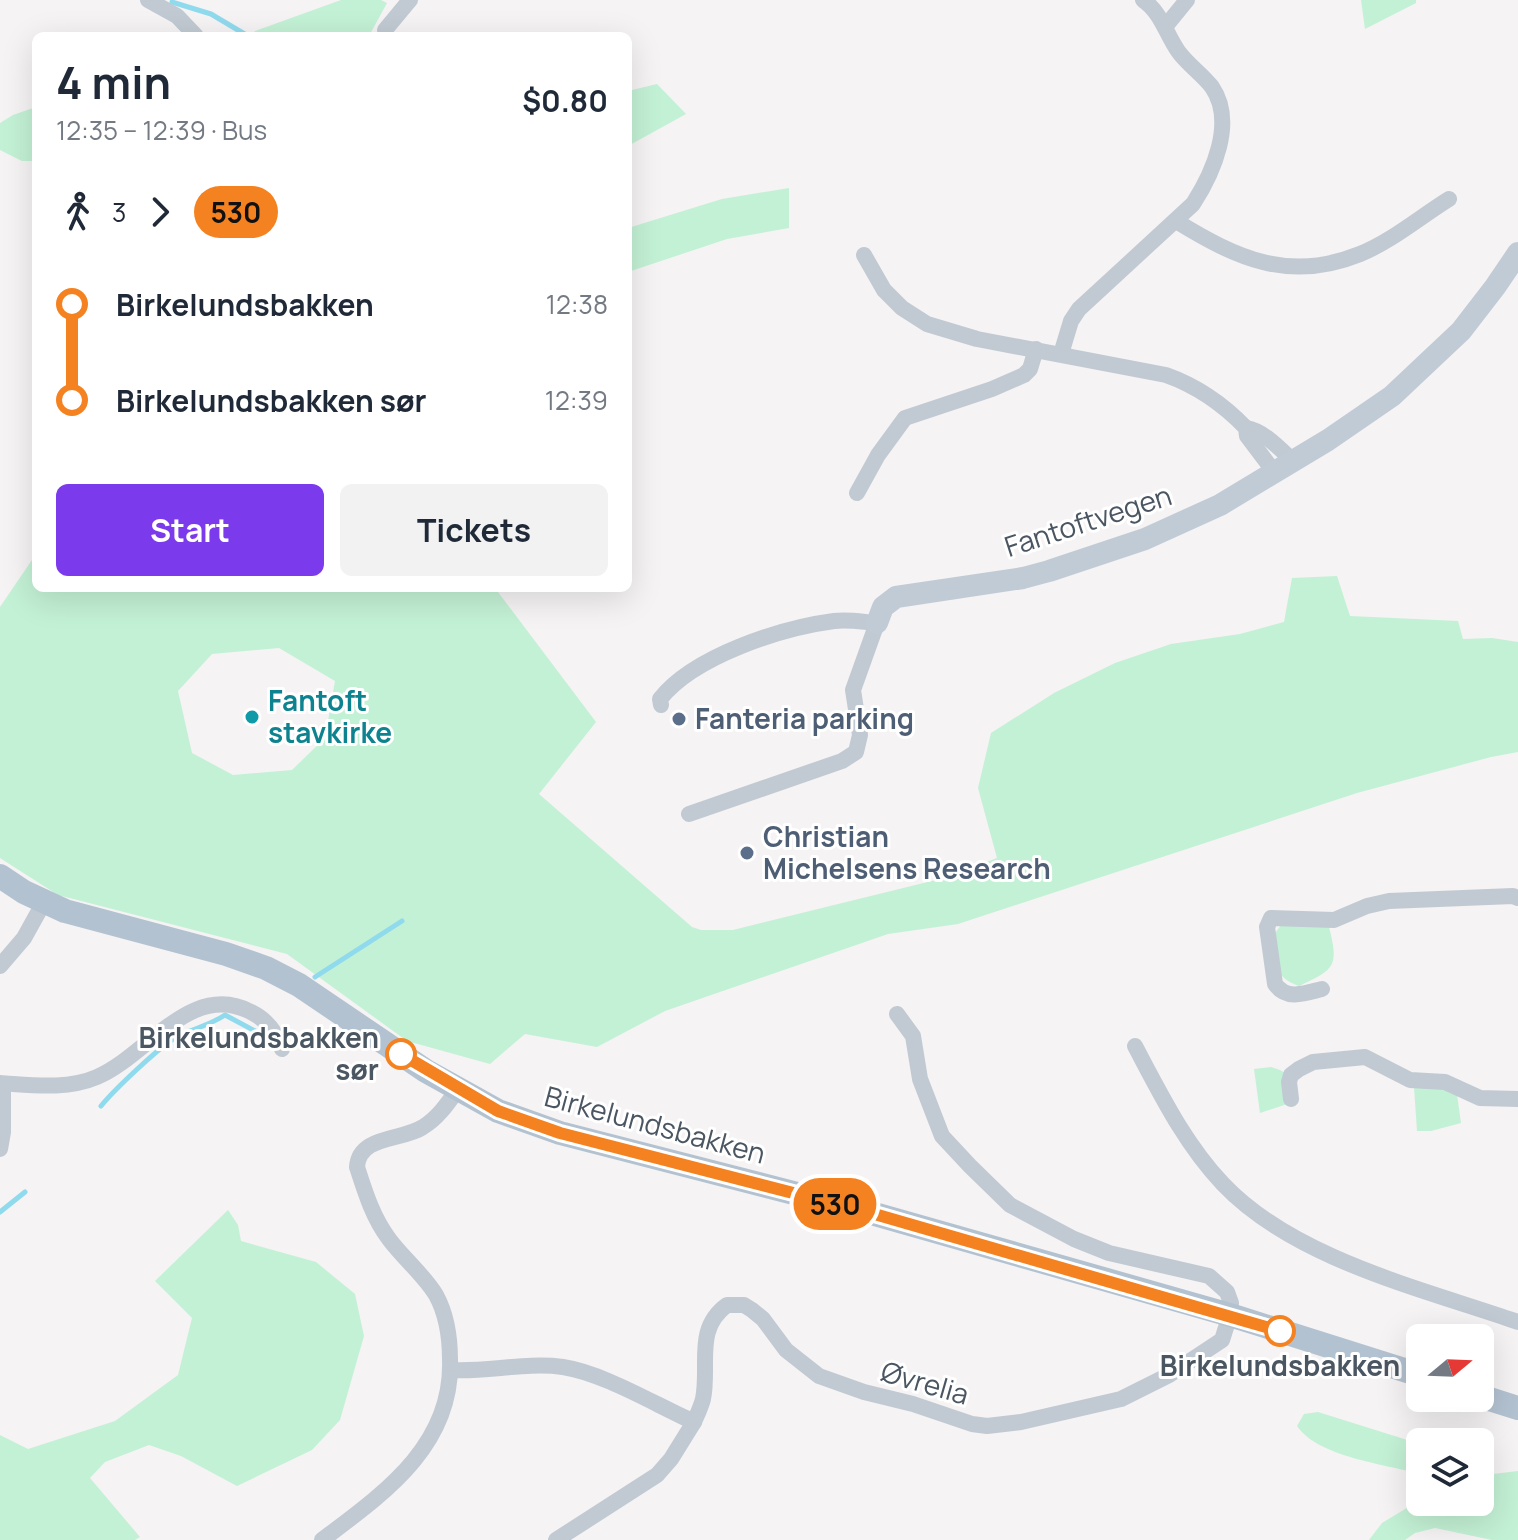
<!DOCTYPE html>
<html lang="en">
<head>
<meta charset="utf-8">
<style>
  body { margin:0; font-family:Manrope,sans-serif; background:#f2f2f3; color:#1f2937; height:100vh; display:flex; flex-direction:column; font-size:30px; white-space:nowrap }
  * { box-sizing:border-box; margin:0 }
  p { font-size:26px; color:#747a83 }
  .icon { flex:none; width:44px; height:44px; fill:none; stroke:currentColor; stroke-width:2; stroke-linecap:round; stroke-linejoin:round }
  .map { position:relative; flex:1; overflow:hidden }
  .panel { position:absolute; left:32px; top:32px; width:600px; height:560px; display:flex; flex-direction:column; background:#fff; border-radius:12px; box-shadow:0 8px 32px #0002 }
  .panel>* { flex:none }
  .badge { padding:0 16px; border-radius:26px; font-size:28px; line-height:52px }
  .needle { width:52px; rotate:71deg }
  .tools { position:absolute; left:1406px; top:1324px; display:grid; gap:16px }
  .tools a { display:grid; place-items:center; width:88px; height:88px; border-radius:12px; background:#fff; box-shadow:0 8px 32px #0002; font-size:40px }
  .map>.badge { position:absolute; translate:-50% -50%; box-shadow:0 0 0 4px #fff }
  .legs { display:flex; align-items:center; gap:12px; height:88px; padding:0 24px; font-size:26px }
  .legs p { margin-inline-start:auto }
  .summary { display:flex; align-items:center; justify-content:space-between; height:136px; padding:0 24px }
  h1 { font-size:44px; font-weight:700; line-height:60px }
  .button { display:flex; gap:16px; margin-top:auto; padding:16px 24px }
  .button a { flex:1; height:92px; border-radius:12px; background:#7c3aed; color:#fff; font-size:32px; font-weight:700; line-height:92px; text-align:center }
  .button a+a { background:#f2f2f3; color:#1f2937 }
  ul { padding:0 24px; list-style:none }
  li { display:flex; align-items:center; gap:28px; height:96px; font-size:30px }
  li i { display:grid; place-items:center; width:12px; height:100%; margin:0 10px; background:currentColor }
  li i::after { content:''; width:20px; height:20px; margin:-10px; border:6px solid; border-radius:50%; background:#fff }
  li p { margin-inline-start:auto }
  li:first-child i { background:linear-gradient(#0000 50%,currentColor 0) }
  li:last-child i { background:linear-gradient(currentColor 50%,#0000 0) }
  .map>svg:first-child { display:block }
</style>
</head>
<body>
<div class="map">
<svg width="1518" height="1540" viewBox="0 0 1518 1540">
  <rect width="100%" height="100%" fill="#f5f3f3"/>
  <g fill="#c3f1d5" fill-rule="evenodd">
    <polygon points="341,0 381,0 387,3 369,36 251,36 255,31"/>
    <polygon points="1361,0 1416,0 1416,3 1365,29"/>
    <polygon points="657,84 686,114 628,146 628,91"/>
    <polygon points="36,107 36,161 22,161 0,150 0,123 13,115"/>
    <polygon points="789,188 789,228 727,239 628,272 628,228 722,199"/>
    <path d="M36,554V588H500L498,592L596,722L539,794L692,927L701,930H733L948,877L997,858L978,788L991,733L1054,693L1115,663L1171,644L1240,634L1284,622L1292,578L1337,576L1350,616L1458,621L1463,639L1492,638L1518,642V752L1491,757L1357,793L958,924L888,934L665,1011L597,1047L525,1034L490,1064L407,1041L287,954L58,895L0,858V607ZM279,648L335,681L325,738L292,770L233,775L192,753L178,691L212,654Z"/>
    <path d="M1284,921L1329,927C1339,967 1335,969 1299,986C1274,977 1276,964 1270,940Z"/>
    <path d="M1271,1067C1292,1073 1293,1080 1299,1100L1260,1113L1254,1069Z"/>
    <polygon points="1436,1084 1457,1094 1461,1123 1431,1131 1417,1131 1414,1087"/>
    <polygon points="228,1210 238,1225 241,1241 316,1262 355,1294 364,1336 340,1420 312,1450 237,1486 181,1456 149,1445 105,1462 90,1478 140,1537 135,1540 0,1540 0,1435 28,1449 115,1421 178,1375 192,1318 155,1281"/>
    <path d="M1318,1412L1420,1444V1474C1385,1464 1318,1457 1297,1426L1304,1414Z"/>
    <polygon points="1480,1470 1493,1474 1518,1471 1518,1540 1492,1540 1435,1528 1415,1533 1405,1540 1369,1540 1382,1523 1420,1500 1480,1502"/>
  </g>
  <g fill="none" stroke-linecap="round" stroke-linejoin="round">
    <g stroke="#90daee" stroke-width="5">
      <polyline points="172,2 211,14 248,36"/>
      <polyline points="315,977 402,921"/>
      <path d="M101,1106C114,1090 163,1043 180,1035C196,1028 210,1025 225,1015L272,1040"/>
      <polyline points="0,1212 25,1192"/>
    </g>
    <g stroke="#c1cad2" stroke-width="16">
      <polyline points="148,0 177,16 196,36"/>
      <polyline points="1165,27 1187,0"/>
      <polyline points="385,30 410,0"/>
      <path d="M1176,221C1236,258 1289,283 1360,254C1392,241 1420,217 1449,199"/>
      <path d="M864,255L884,290L902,308L927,324L977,339L1166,375C1197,386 1223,404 1246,428L1247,436L1275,473"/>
      <path d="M1061,354L1071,321L1079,309L1193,204C1213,173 1236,122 1212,87C1202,74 1187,64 1178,51C1166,34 1161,12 1143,0"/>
      <path d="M1246,428C1264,431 1280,449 1293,461"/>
      <polyline points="857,493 878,455 905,418 992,389 1024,375 1030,369 1036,349"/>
      <path d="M661,705L660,699C694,656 781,628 834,621C848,619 863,622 877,623L853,690L860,735L856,752L842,761L689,814"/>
      <polyline points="0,966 24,938 44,902"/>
      <path d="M1322,989C1306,993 1287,1001 1275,984L1267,927L1271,918L1334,920L1367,906L1389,901L1513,896L1518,898"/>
      <path d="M1135,1046C1161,1095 1185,1144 1223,1184C1294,1259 1423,1289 1518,1322"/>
      <path d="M0,1083C32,1085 67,1090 97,1077C147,1056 191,980 251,1012C267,1020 277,1033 282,1049"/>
      <polyline points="1291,1099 1289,1082 1291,1075 1299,1069 1313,1062 1365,1057 1410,1080 1445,1082 1480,1098 1518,1099"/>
      <polyline points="0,1149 3,1132 3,1084"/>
      <path d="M451,1370C488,1372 526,1362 563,1367C603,1373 656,1405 694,1422L671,1459L657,1475L556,1540"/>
      <path d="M694,1422C697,1415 701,1407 703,1399C710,1365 694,1329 727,1305H744L752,1310L763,1319L786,1350L819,1376L864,1392L913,1404L972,1424L987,1426L1021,1422L1121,1399L1169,1375L1222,1340L1230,1315L1231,1303L1227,1292L1209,1276L1109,1253L1074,1239L1010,1205L970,1166L942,1136L920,1079L913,1036L897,1014"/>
      <path d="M322,1540C383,1494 453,1446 450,1360C450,1337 447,1315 436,1295C424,1275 403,1258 389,1239C373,1218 365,1192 357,1167C359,1135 402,1141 423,1127C438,1118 448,1103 458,1089"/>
    </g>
    <polyline stroke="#c1cbd6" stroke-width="22" points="877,623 883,607 896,597 1023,578 1049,571 1145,539 1220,505 1328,440 1392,396 1461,331 1495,287 1518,253"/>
    <g stroke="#b3c2d1" stroke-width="24">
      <polyline points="0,876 24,892 65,911 226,954 266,968 299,985 426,1071 498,1111 560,1133 871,1213 1230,1315 1420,1375"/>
      <polyline points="1480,1396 1518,1408"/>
    </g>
  </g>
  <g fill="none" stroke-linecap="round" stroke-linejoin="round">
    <defs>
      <polyline id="line-1" points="401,1054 498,1111 560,1133 871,1213 1280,1331"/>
    </defs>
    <use href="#line-1" stroke="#fff" stroke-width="18"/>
    <use href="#line-1" stroke="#f58220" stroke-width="12"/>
  </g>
  <circle fill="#0f9aa8" stroke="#fff" stroke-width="3" cx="252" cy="717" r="8"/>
  <g fill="#5c6f8a" stroke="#fff" stroke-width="3">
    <circle cx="679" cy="719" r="8"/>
    <circle cx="747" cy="853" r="8"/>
  </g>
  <g fill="#fff" stroke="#f58220" stroke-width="4">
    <circle cx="401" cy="1054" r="14"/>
    <circle cx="1280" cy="1331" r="14"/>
  </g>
  <g text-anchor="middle" stroke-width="6" stroke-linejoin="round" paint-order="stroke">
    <g font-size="28" fill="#4a5661" stroke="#fff">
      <text transform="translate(1088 521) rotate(-18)" y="10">Fantoftvegen</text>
      <text transform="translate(655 1125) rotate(15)" y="10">Birkelundsbakken</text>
      <text transform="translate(925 1383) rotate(16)" y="10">Øvrelia</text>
    </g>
    <g font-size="28" font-weight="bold" fill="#0d838f" stroke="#fff" text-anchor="start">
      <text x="268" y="711">Fantoft<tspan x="268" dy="32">stavkirke</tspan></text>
    </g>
    <g font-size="28" font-weight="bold" fill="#4e5e75" stroke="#fff" text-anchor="start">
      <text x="695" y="729">Fanteria parking</text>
      <text x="763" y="847">Christian<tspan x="763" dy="32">Michelsens Research</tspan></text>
    </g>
    <g font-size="28" font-weight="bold" fill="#4a5661" stroke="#fff" text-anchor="end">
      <text x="379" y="1048">Birkelundsbakken<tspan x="379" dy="32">sør</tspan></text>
      <text x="1280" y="1376" text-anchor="middle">Birkelundsbakken</text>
    </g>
  </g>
</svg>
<div class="tools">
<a><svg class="needle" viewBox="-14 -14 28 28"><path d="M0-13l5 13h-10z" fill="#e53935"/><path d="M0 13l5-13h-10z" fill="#747a83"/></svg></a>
<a><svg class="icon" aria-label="layers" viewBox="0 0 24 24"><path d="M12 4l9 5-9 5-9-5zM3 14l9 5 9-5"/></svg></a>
</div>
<b class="badge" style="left:835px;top:1204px;background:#f58220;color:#111">530</b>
<section class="panel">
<div class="summary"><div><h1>4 min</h1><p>12:35 – 12:39 · Bus</p></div><b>$0.80</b></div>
<div class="legs"><svg class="icon" aria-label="walk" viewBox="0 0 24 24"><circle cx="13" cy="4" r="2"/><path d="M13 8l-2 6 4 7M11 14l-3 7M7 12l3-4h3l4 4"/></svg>3<svg class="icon" aria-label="forward" viewBox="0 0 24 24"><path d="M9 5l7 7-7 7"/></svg><b class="badge" style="background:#f58220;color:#111">530</b></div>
<ul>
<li><i style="color:#f58220"></i><b>Birkelundsbakken</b><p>12:38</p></li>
<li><i style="color:#f58220"></i><b>Birkelundsbakken sør</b><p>12:39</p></li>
</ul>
<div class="button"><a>Start</a><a>Tickets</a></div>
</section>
</div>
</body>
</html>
